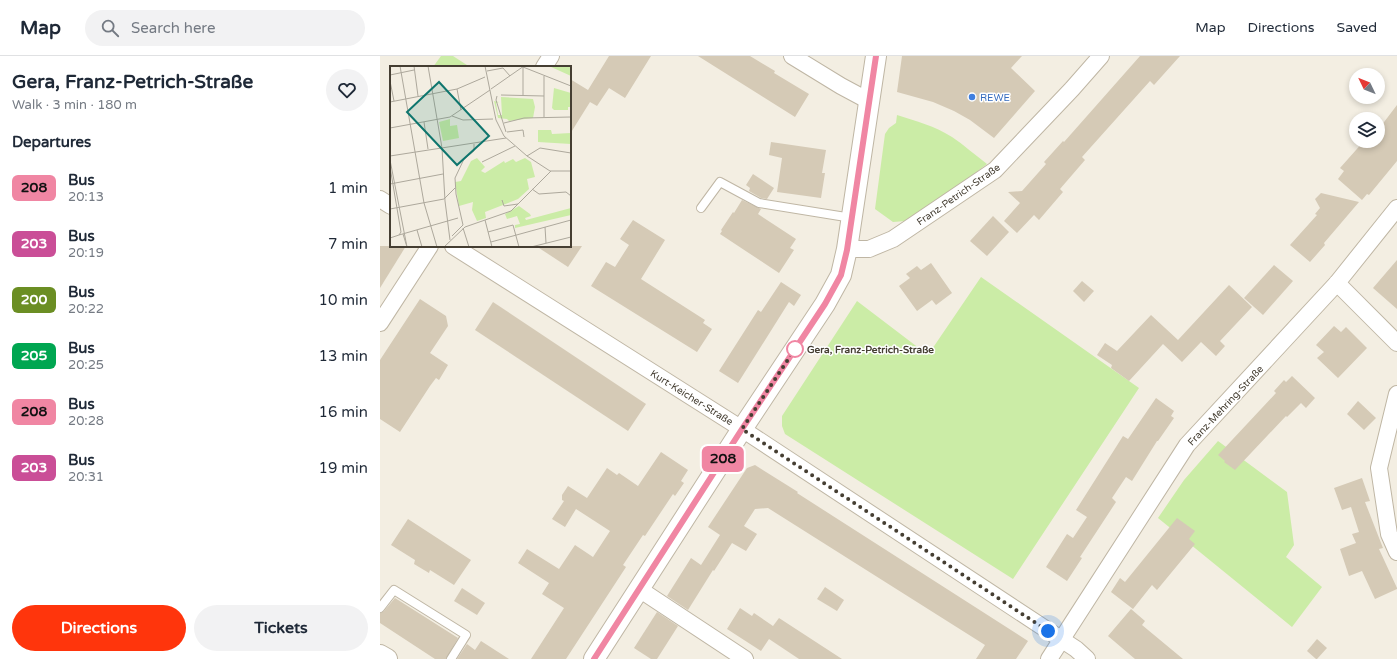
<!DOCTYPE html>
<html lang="en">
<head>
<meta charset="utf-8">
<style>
  body { margin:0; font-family:"Varela Round",sans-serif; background:#f2f2f3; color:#1f2937; height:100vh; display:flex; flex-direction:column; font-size:15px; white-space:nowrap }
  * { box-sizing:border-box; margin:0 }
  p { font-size:13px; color:#747a83 }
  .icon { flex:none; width:22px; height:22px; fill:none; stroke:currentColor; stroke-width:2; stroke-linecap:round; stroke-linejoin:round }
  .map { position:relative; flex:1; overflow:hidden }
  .side { display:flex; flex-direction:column; background:#fff; width:380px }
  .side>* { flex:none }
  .badge { padding:0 8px; border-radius:6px; font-size:14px; line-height:26px }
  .needle { width:26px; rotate:313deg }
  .tools { position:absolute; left:969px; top:12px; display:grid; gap:8px }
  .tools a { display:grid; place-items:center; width:36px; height:36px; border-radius:50%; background:#fff; box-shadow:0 2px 6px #0003; font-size:20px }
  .you { position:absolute; width:20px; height:20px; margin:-10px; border:3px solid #fff; border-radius:50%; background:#1a73e8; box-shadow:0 0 0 6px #1a73e833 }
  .map>.badge { position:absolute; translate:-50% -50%; box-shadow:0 0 0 2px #fff }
  h2 { padding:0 12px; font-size:15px; line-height:36px }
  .round { display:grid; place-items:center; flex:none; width:42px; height:42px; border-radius:21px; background:#f2f2f3 }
  .headline { display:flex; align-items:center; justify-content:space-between; height:68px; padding:0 12px }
  h1 { font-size:19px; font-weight:700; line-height:30px }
  .action { display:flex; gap:8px; margin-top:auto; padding:8px 12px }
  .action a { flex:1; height:46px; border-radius:24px; background:#ff350c; color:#fff; font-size:16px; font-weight:700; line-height:46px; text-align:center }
  .action a+a { background:#f2f2f3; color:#1f2937 }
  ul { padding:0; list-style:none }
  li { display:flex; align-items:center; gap:12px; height:56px; padding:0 12px }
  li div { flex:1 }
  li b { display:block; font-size:15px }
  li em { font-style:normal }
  li .badge { min-width:44px; font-weight:700; text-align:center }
  header { display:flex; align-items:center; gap:24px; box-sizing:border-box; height:56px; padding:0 20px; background:#fff; border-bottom:1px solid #e0e1e3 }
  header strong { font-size:19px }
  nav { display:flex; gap:22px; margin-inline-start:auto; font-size:14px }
  .search { width:280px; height:36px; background:#f2f2f3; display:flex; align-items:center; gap:10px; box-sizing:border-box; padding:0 14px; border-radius:22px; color:#747a83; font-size:15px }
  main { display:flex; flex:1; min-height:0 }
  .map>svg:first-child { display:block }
</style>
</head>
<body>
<header>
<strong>Map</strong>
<div class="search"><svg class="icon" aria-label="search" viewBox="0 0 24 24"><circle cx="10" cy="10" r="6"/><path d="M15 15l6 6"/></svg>Search here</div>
<nav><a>Map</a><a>Directions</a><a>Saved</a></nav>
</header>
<main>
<section class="side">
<div class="headline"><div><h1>Gera, Franz-Petrich-Straße</h1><p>Walk · 3 min · 180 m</p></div><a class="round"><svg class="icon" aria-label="heart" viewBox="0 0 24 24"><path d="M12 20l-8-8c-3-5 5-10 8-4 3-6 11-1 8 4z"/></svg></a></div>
<h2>Departures</h2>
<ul>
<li><span class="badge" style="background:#f086a3;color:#111">208</span><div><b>Bus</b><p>20:13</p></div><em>1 min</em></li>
<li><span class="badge" style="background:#ca4e97;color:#fff">203</span><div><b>Bus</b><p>20:19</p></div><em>7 min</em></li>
<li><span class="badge" style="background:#6b8e23;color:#fff">200</span><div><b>Bus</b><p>20:22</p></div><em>10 min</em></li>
<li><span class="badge" style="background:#00a651;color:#fff">205</span><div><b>Bus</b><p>20:25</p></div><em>13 min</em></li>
<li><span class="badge" style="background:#f086a3;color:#111">208</span><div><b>Bus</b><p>20:28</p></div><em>16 min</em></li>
<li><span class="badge" style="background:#ca4e97;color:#fff">203</span><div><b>Bus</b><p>20:31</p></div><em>19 min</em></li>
</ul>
<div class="action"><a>Directions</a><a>Tickets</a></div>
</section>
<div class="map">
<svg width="1017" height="603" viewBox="0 0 1017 603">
  <rect width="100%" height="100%" fill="#f3eee2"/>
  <g fill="#cbeca6">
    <polygon points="61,0 73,0 90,11 53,11"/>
    <path d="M517,59C536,65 555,70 572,81C584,89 595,99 607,108L573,134L534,162L526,165L513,166L495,153L505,78L509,72L516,67Z"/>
    <polygon points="601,221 759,332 633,523 405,378 402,370 402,360 477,245 548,299"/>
    <polygon points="838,385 907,436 914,489 906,501 942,531 912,571 778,462 804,424"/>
  </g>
  <g fill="#d5cab6">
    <polygon points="229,0 271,0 245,42 229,32 217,50 210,46 190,78 190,23 208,34"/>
    <polygon points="318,0 370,0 395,15 394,17 429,38 415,61"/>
    <polygon points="522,0 642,0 631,12 655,35 614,82 590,64 574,55 553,46 517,36"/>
    <polygon points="760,0 800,0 774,29 770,25 702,101 705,104 680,133 683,136 659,164 654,159 637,177 624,165 640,147 628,136 642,135 666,108 664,106 683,85 684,86"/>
    <polygon points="1017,49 1017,105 989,139 987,138 982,144 958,123 964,115 960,112 984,85 998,85 998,74"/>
    <polygon points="391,86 446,94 442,117 445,117 441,142 397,136 402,102 389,99"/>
    <polygon points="373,118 394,132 387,143 381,142 369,135 370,132 366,129"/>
    <polygon points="941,137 979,146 944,187 945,189 930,206 910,189 937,159 935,158 940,152 935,143"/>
    <polygon points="362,144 381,153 378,158 416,183 410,192 414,194 399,217 340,178 342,175 341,174 353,156 354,157"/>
    <polygon points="613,160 629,176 607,200 590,185"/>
    <polygon points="253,164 285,184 261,223 325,264 323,267 332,273 317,296 211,230 226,206 235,211 249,189 240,183"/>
    <polygon points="0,190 26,190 0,232"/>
    <polygon points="156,190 202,190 188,211"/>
    <polygon points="1017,204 1017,253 993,232"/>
    <polygon points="551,207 572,237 556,249 552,244 537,255 519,230 530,222 526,218 537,210 541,214"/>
    <polygon points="894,209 913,225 883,259 864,242"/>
    <polygon points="702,225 714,235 704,246 693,235"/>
    <polygon points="401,226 421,239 414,250 409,246 358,327 339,315 378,254 381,256"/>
    <polygon points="849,229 872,251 840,285 845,290 836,300 821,286 802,306 783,288 749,325 731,312 732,309 717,299 725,287 737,295 771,259 798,284"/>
    <polygon points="40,243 66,260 68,270 50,297 68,309 59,324 56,322 50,330 20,376 0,363 0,304"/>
    <polygon points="113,246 266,348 248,375 95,274"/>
    <polygon points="954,270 961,276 966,271 987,292 958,322 937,302 944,296 936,289"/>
    <polygon points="912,320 935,342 926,352 921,347 907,361 906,360 855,414 844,406 845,405 838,399 896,337 894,335 904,324 906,326"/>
    <polygon points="776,342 794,355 791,360 794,362 778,385 777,385 752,425 746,421 732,442 736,446 700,501 702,502 687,525 666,511 687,478 693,482 707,461 696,454 743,380 748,383"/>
    <polygon points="978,345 996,362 984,374 967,358"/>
    <polygon points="281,396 308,414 301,425 304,427 295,440 293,438 265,480 263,479 243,509 246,511 186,603 151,603 184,552 162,538 169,527 138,507 147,493 179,513 195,489 213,501 230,475 196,453 185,471 172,463 184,445 182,444 182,439 188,430 207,442 227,412 237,419 239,417 258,430"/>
    <polygon points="375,409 418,436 417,437 648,585 636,603 596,603 605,589 388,452 375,453 364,470 377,478 366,495 352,487 334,515 333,514 308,554 287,540 311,502 321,509 340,479 328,471 367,412"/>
    <polygon points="982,422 990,445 985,446 1003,492 999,493 1017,532 1017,533 995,543 982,515 969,520 960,493 976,487 972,478 979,476 971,451 962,454 954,432"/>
    <polygon points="797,462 815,475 809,483 815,488 777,534 772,529 753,553 731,536 740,522 745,526"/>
    <polygon points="28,463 91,504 74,529 50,514 49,517 34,508 35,504 11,489"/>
    <polygon points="445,531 464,544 457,555 437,543"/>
    <polygon points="82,532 105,547 97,559 74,545"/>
    <polygon points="15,542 78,582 66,603 55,603 0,567 0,557 4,555"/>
    <polygon points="360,552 372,560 374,557 393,570 399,562 462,603 419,603 389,583 381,595 347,573"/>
    <polygon points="751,553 765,565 762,569 803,603 755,603 728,580"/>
    <polygon points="277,556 298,570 277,603 271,603 254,592"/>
    <polygon points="937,583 947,592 937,603 936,603 927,595"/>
    <polygon points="101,585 129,603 77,603 87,588 95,594"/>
  </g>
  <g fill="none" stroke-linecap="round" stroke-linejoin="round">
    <defs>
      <g id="service">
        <polyline points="321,152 340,126 379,147 472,162"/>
        <polyline points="0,552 14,534 86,579 71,603"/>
      </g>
      <g id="minor">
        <polyline points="412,0 461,30 489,45"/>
        <polyline points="164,11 171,0"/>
        <polyline points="0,143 11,150"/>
        <polyline points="73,190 362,373 696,593 707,603"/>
        <polyline points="467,193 489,193 513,183 615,114 692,33 721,0"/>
        <polyline points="957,227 1017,287"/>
        <polyline points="0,267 50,190"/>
        <polyline points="1017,338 999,412 1009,478 1017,496"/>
        <polyline points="259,533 365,603"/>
        <polyline points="669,603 807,389 957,227 1017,152"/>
      </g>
      <g id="tertiary">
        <polyline points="0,599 7,603"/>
        <polyline points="214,603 362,373 445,248 461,219 467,193 496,0"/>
      </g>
    </defs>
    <use href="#service" stroke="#bfb6a4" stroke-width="10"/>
    <use href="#minor" stroke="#bfb6a4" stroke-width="18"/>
    <use href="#tertiary" stroke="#bfb6a4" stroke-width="22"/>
    <use href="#service" stroke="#fff" stroke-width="8"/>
    <use href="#minor" stroke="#fff" stroke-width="16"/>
    <use href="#tertiary" stroke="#fff" stroke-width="20"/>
  </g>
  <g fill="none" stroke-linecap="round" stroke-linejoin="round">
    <defs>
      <polyline id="line" points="214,603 362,373 445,248 461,219 467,194 496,0"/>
    </defs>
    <use href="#line" stroke="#fff" stroke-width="9"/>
    <use href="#line" stroke="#f086a3" stroke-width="6"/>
    <polyline stroke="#453e32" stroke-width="4" stroke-dasharray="0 7.2" points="415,293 362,373 668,575"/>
  </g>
  <circle fill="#3f7fe0" stroke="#fff" stroke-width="1.5" cx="592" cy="41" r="4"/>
  <circle fill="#fff" stroke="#f086a3" stroke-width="2" cx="415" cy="293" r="8"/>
  <g text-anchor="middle" stroke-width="3" stroke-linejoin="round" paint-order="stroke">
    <g font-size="10" fill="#366cbe" stroke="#fff" text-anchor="start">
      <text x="600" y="45">REWE</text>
    </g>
    <g font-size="10" fill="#453e32" stroke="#fff">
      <text transform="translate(578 138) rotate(-35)" y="4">Franz-Petrich-Straße</text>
      <text transform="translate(312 341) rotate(32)" y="4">Kurt-Keicher-Straße</text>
      <text transform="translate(845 349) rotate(-47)" y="4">Franz-Mehring-Straße</text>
    </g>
    <g font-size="10" font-weight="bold" fill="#453e32" stroke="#fff" text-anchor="start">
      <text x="427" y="297">Gera, Franz-Petrich-Straße</text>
    </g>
  </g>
  <g transform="translate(10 10)">
    <rect width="181" height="181" fill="#f3eee2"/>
    <path d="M159,0H181V10ZM164,22L181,27V41H178V44H164L162,42ZM111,31L143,33L145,41L143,52L119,55L117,53L108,52L104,35L109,36L106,37L108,49H112ZM60,53V60L67,59L69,72L53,75L49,56ZM148,64H161L162,68L181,67V78L148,76ZM87,92L95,101L91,105L95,107L114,95L115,97L123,93L126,96L135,92L141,96L145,111L137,113L139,123L128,133L95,146L96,152L87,155L82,144L83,136L69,140L65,116L71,115L81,95ZM129,140L140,148L141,150L135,152L136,154L181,142V149L125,162V159L130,158L127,150L117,153L115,148Z" fill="#cbeca6"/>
    <path fill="none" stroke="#ada89c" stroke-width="1" d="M10,0L34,137L47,181M24,0L28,30M38,0L52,82L55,135L60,174M95,0L106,54L114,70L137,90L160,105H181M97,5L113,2L120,10M0,9L24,4M0,15L4,35M67,23L71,44M101,23L134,0M111,29L154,30M133,29V1L181,20M107,30L106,34L116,66M0,36L67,23L95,11M62,50L73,54L103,53M154,51V10M34,56L38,83M114,57L134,52L181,51M0,62L60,51L100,24M117,66L133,64L134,71M0,90L116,72M137,90L150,82L181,87M0,94L17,181M92,96L125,80M0,101L11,166L9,169L0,172M0,118L53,108M142,123L149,128L176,126L181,130M112,134L114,140L128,138M0,143L54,133L65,122M95,154L102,181M155,161L156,177M73,162L79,181M27,164L32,181M98,166L123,159L129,181M13,168L17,181M9,169L68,152M62,170L73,159L66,128L65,112L74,93L84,85V78M101,176L181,154M54,181L75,161L121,145L161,105M141,181L181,171"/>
    <path fill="#0f766e" fill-opacity="0.15" stroke="#0f766e" stroke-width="2" d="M49,16L99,70L67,99L17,46Z"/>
    <rect width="181" height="181" fill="none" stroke="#453e32" stroke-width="2"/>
  </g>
</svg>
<div class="tools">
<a><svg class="needle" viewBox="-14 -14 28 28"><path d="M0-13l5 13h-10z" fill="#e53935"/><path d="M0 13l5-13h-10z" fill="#747a83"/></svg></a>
<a><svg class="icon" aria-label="layers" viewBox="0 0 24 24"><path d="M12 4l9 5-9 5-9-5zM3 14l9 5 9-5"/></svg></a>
</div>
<div class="you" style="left:668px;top:575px"></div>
<b class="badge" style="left:343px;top:403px;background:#f086a3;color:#111">208</b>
</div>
</main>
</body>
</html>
